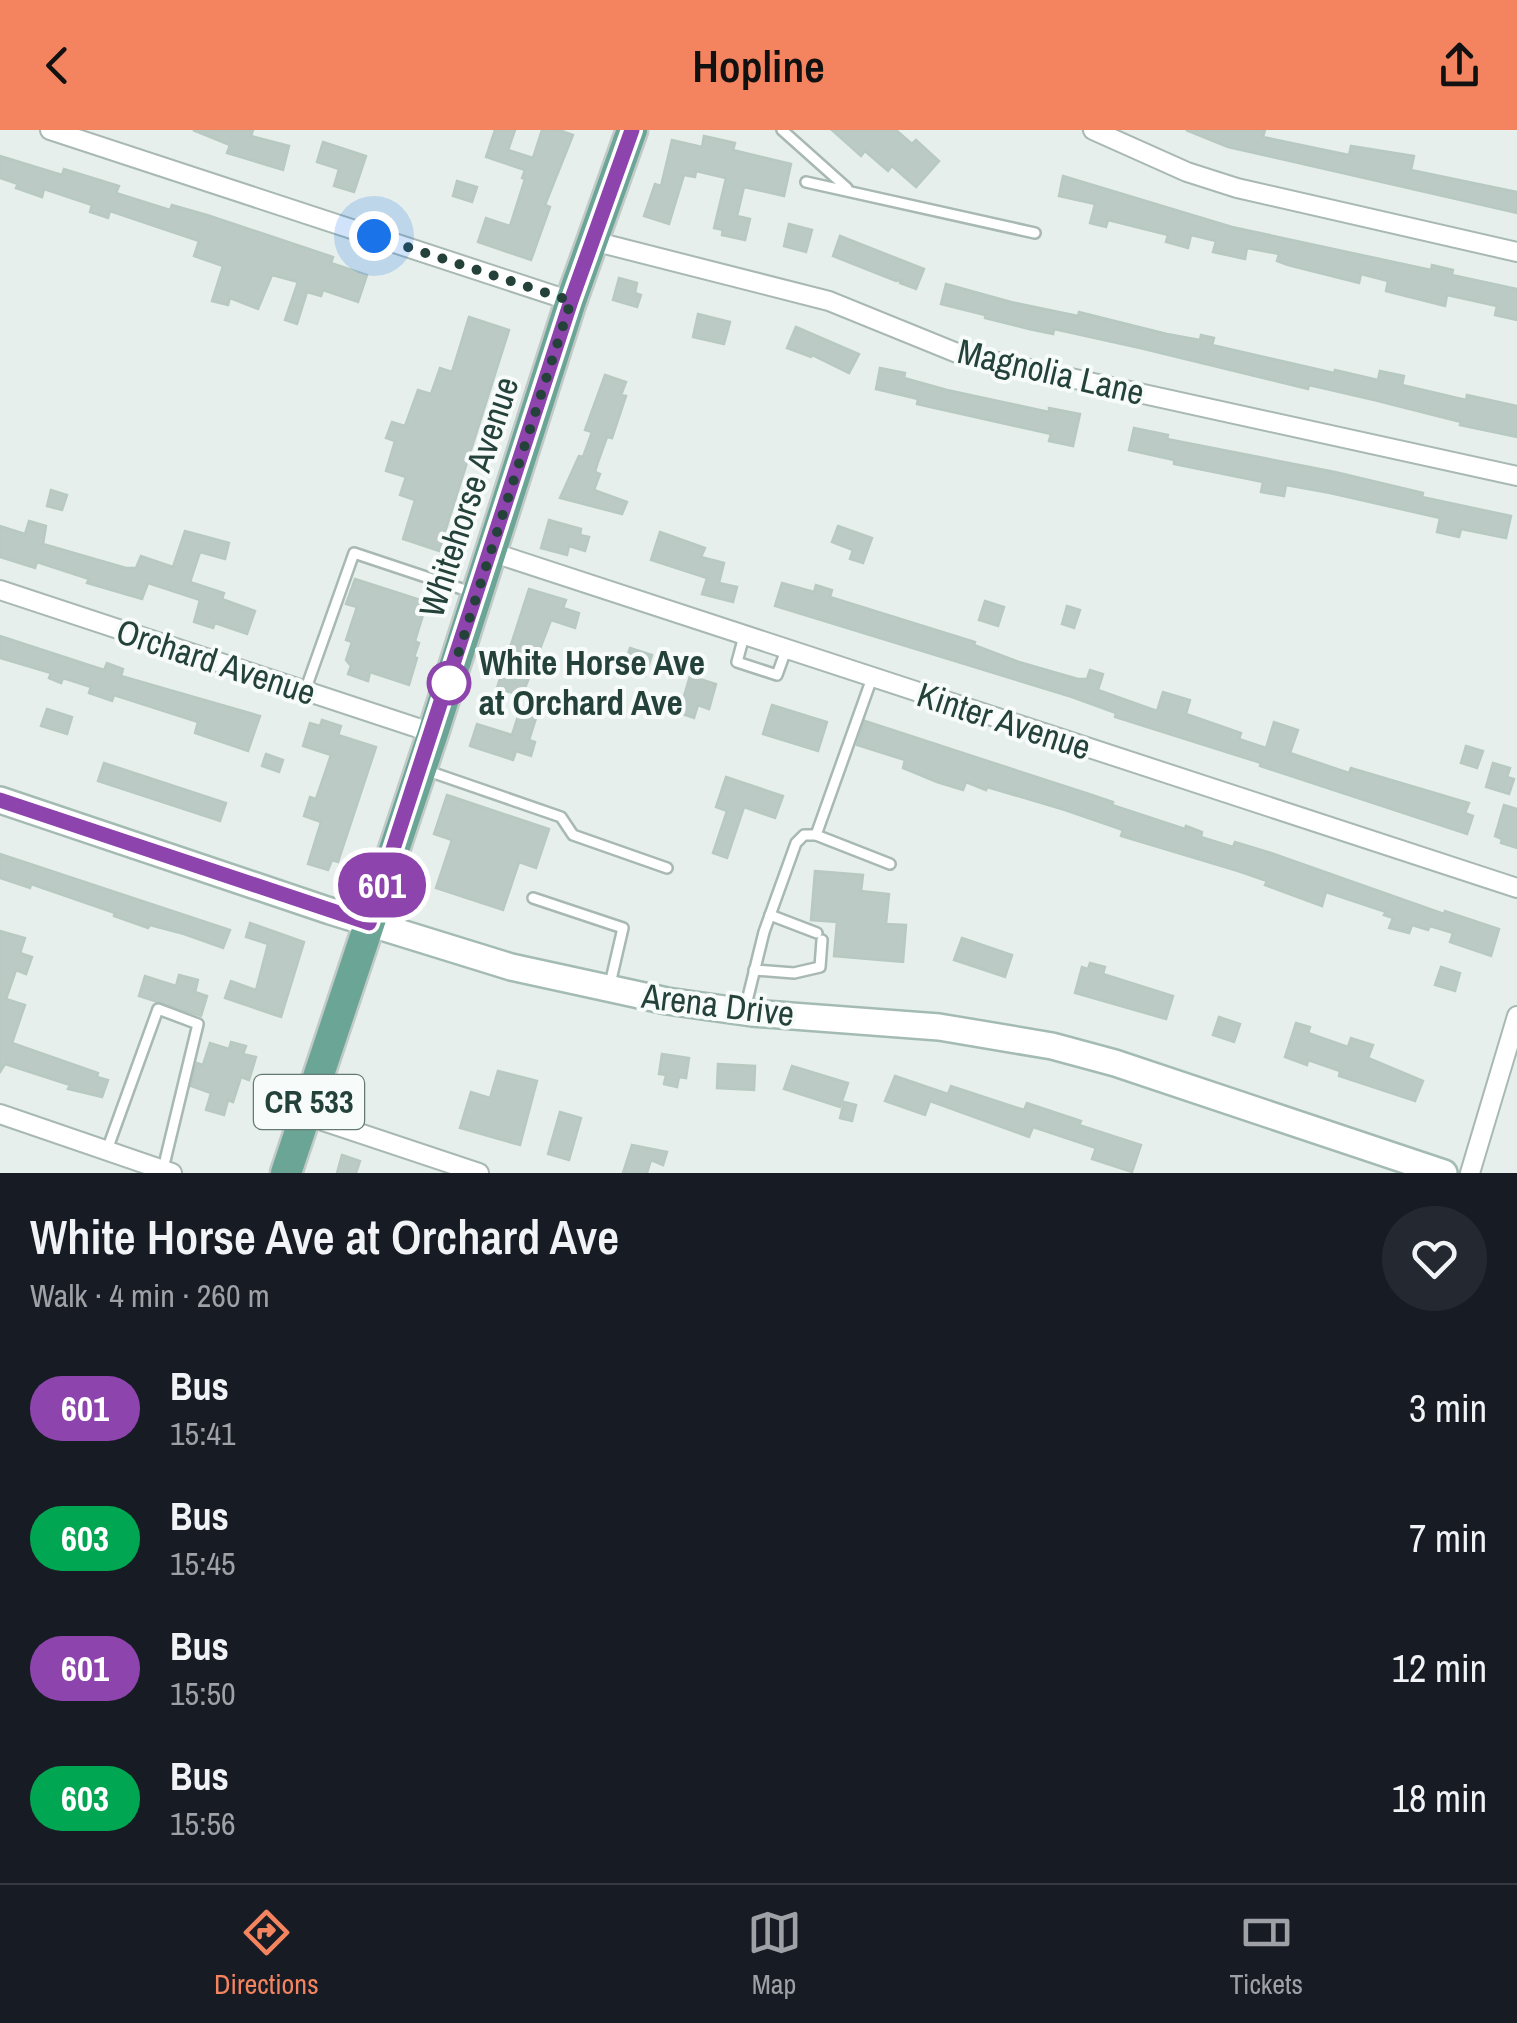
<!DOCTYPE html>
<html lang="en">
<head>
<meta charset="utf-8">
<style>
  body { margin:0; font-family:"Archivo Narrow",sans-serif; background:#242831; color:#f1f3f6; height:100vh; display:flex; flex-direction:column; font-size:38px; white-space:nowrap }
  * { box-sizing:border-box; margin:0 }
  p { font-size:32px; color:#9ea1a6 }
  .icon { flex:none; width:55px; height:55px; fill:none; stroke:currentColor; stroke-width:2; stroke-linecap:round; stroke-linejoin:round }
  .map { position:relative; height:1043px; overflow:hidden }
  .drawer { display:flex; flex-direction:column; background:#171b24; flex:1 }
  .drawer>* { flex:none }
  .badge { padding:0 20px; border-radius:32px; font-size:35px; line-height:65px }
  .you { position:absolute; width:50px; height:50px; margin:-25px; border:8px solid #fff; border-radius:50%; background:#1a73e8; box-shadow:0 0 0 15px #1a73e833 }
  .map>.badge { position:absolute; translate:-50% -50%; box-shadow:0 0 0 5px #fff }
  .round { display:grid; place-items:center; flex:none; width:105px; height:105px; border-radius:52px; background:#242831 }
  .headline { display:flex; align-items:center; justify-content:space-between; height:170px; padding:0 30px }
  h1 { font-size:48px; font-weight:600; line-height:75px }
  ul { padding:0; list-style:none }
  li { display:flex; align-items:center; gap:30px; height:130px; padding:0 30px }
  li div { flex:1 }
  li b { display:block; font-size:38px }
  li em { font-style:normal }
  li .badge { min-width:110px; font-weight:700; text-align:center }
  header { display:flex; justify-content:space-between; align-items:center; height:130px; padding:0 30px; background:#f4845f; color:#111; font-size:45px; font-weight:600 }
  .tab-bar { display:flex; justify-content:space-around; align-items:center; height:140px; border-top:2px solid #363941; background:#171b24; font-size:28px; color:#9ea1a6 }
  .tab-bar a { display:grid; justify-items:center; gap:5px }
  .tab-bar .on { color:#f4845f }
  .map>svg:first-child { display:block }
</style>
</head>
<body>
<header><svg class="icon" aria-label="back" viewBox="0 0 24 24"><path d="M15 5l-7 7 7 7"/></svg>Hopline<svg class="icon" aria-label="share" viewBox="0 0 24 24"><path d="M12 15V3M7 8l5-5 5 5M5 13v7h14v-7"/></svg></header>
<div class="map">
<svg width="1517" height="1043" viewBox="0 0 1517 1043">
  <rect width="100%" height="100%" fill="#e6efeb"/>
  <g fill="#bbcac4" stroke="#b8c9c2" stroke-width="2.5">
    <polygon points="193,0 253,0 251,6 289,16 283,40 227,23 230,15"/>
    <polygon points="495,0 515,0 508,20 533,28 542,0 559,0 573,5 545,75 550,77 531,130 478,112 486,88 510,96 525,49 522,48 525,40 486,27"/>
    <polygon points="832,0 896,0 912,14 916,10 939,31 916,57 892,36 888,41 865,21 861,26"/>
    <polygon points="1186,0 1265,0 1263,7 1349,25 1351,16 1414,26 1411,40 1517,62 1517,83 1228,17"/>
    <polygon points="704,6 735,13 733,20 791,34 784,66 744,57 737,86 750,89 745,110 722,105 723,100 714,98 726,48 696,41 695,47 684,45 669,94 644,86 655,54 661,56 672,10 702,17"/>
    <polygon points="323,12 366,26 354,62 334,56 339,39 317,32"/>
    <polygon points="0,26 62,45 64,39 119,56 116,63 170,80 172,75 207,85 333,127 331,133 367,145 358,172 323,160 321,166 307,162 297,194 285,190 298,152 272,145 258,179 230,168 228,175 212,171 223,136 194,126 199,111 110,81 108,88 90,82 92,75 44,59 42,67 16,58 18,54 0,48"/>
    <polygon points="1063,46 1232,97 1431,140 1432,135 1453,140 1452,145 1517,159 1517,190 1495,185 1497,176 1447,165 1445,176 1386,161 1388,151 1361,144 1359,153 1288,135 1277,131 1279,124 1247,118 1245,129 1213,122 1216,111 1191,105 1188,118 1166,112 1168,105 1108,90 1106,97 1090,93 1095,74 1059,66"/>
    <polygon points="457,51 477,57 472,72 453,66"/>
    <polygon points="789,94 812,100 806,122 784,116"/>
    <polygon points="840,106 924,139 916,159 900,153 901,150 896,151 833,126"/>
    <polygon points="619,148 637,153 635,163 641,165 637,177 613,170"/>
    <polygon points="946,154 1011,172 1078,186 1079,182 1167,204 1200,210 1201,205 1214,208 1212,215 1334,243 1335,240 1378,250 1380,241 1404,246 1402,255 1466,270 1467,265 1517,276 1517,307 1460,295 1461,292 1374,270 1309,255 1308,259 1140,218 1054,199 1053,204 1029,199 985,188 985,185 941,174"/>
    <polygon points="698,184 730,192 724,214 693,207"/>
    <polygon points="469,187 509,200 439,421 403,409 415,370 400,365 406,347 386,341 395,311 386,308 392,292 405,296 418,260 431,264 440,238 452,242"/>
    <polygon points="796,197 859,224 849,243 812,225 811,227 787,218"/>
    <polygon points="880,238 905,243 904,248 947,260 1049,282 1049,278 1080,284 1073,316 1049,311 1051,304 917,274 918,269 876,259"/>
    <polygon points="605,245 626,252 621,265 626,266 612,308 607,307 598,332 595,342 600,344 594,360 627,372 622,384 560,368 579,326 583,327 592,302 585,300"/>
    <polygon points="1134,298 1168,305 1167,309 1335,342 1423,363 1422,367 1511,386 1506,408 1461,399 1459,407 1437,402 1440,388 1330,363 1286,355 1284,366 1261,362 1263,352 1174,334 1174,330 1129,320"/>
    <polygon points="51,360 67,365 62,380 47,376"/>
    <polygon points="549,390 581,399 580,405 589,407 585,421 569,416 567,425 541,418"/>
    <polygon points="29,391 46,396 43,414 126,438 136,438 141,426 173,437 185,401 229,413 225,429 200,422 190,452 224,463 222,469 255,481 247,504 215,493 213,498 194,492 200,470 148,453 142,469 87,453 89,449 37,432 35,438 0,427 0,396 25,404"/>
    <polygon points="838,396 872,408 863,433 850,429 853,420 832,412"/>
    <polygon points="660,402 705,418 701,427 724,433 719,453 737,457 733,472 702,464 707,448 651,430"/>
    <polygon points="355,449 427,472 415,511 419,513 414,527 417,528 409,555 370,542 368,551 348,544 351,536 346,530 352,512 346,510 357,477 346,474"/>
    <polygon points="782,453 814,462 816,455 832,460 830,467 975,512 974,515 1019,532 1078,549 1087,549 1090,540 1103,544 1098,560 1157,581 1163,562 1190,570 1186,584 1241,603 1239,609 1266,618 1274,592 1298,600 1290,623 1349,643 1351,638 1469,673 1465,683 1473,686 1467,704 1260,636 1261,633 1115,587 1116,583 1072,567 775,476"/>
    <polygon points="529,459 566,470 563,478 579,483 575,498 551,490 522,566 497,558"/>
    <polygon points="985,471 1004,477 998,496 979,490"/>
    <polygon points="1067,476 1080,480 1074,498 1062,494"/>
    <polygon points="0,506 98,538 104,540 107,533 123,539 121,546 260,586 248,621 195,603 198,592 114,565 112,571 89,563 91,557 63,548 61,553 49,548 51,543 0,528"/>
    <polygon points="630,518 652,525 645,546 623,539"/>
    <polygon points="690,546 716,554 709,579 698,575 694,588 679,583"/>
    <polygon points="772,575 827,592 818,621 763,604"/>
    <polygon points="47,579 72,587 67,604 41,596"/>
    <polygon points="520,580 537,585 529,610 535,612 531,626 516,621 513,630 470,616 477,594 512,605"/>
    <polygon points="322,590 341,596 338,605 376,617 338,732 332,730 328,740 308,734 321,692 304,686 310,667 316,669 331,625 303,616 310,593 320,596"/>
    <polygon points="865,591 1089,664 1113,672 1112,675 1185,699 1186,696 1202,702 1201,707 1233,717 1235,712 1271,723 1444,784 1445,781 1499,799 1491,826 1450,812 1453,803 1430,796 1428,800 1412,795 1409,803 1389,798 1393,788 1384,785 1386,782 1326,762 1322,776 1265,755 1267,751 1238,741 1121,706 1123,700 1065,680 987,657 986,660 966,652 963,660 937,652 903,638 905,630 857,615"/>
    <polygon points="1466,616 1483,621 1477,638 1461,633"/>
    <polygon points="266,624 283,630 279,642 262,636"/>
    <polygon points="104,633 226,673 220,691 98,651"/>
    <polygon points="1493,633 1510,638 1507,647 1514,649 1509,664 1486,657"/>
    <polygon points="726,647 783,666 775,688 744,677 727,728 713,723 727,681 716,677"/>
    <polygon points="447,665 549,699 536,738 519,732 503,780 436,758 452,710 434,704"/>
    <polygon points="1504,675 1517,679 1517,718 1501,713 1502,709 1495,706"/>
    <polygon points="0,724 230,800 223,818 184,804 150,795 148,798 114,786 115,783 31,754 30,758 0,748"/>
    <polygon points="815,741 863,745 861,761 889,764 886,794 906,795 903,832 834,826 837,792 811,790"/>
    <polygon points="250,793 304,812 281,887 225,868 231,851 256,860 268,814 246,807"/>
    <polygon points="0,801 25,808 20,823 32,827 26,844 16,840 6,869 25,875 12,913 98,943 97,947 108,950 102,967 68,959 70,955 5,934 0,942"/>
    <polygon points="962,808 1012,825 1005,847 954,830"/>
    <polygon points="1090,833 1105,837 1103,844 1173,866 1166,889 1075,863 1082,837 1088,839"/>
    <polygon points="1441,837 1460,843 1455,861 1435,855"/>
    <polygon points="179,845 198,850 195,862 207,866 201,886 139,866 145,846 176,856"/>
    <polygon points="1219,887 1240,894 1234,912 1213,905"/>
    <polygon points="1296,893 1310,897 1308,903 1348,917 1351,908 1373,915 1368,928 1423,951 1415,971 1339,946 1340,941 1308,930 1307,935 1285,927"/>
    <polygon points="231,912 246,916 243,924 256,927 249,950 241,947 233,972 228,970 224,985 206,980 211,963 191,956 197,933 203,935 210,913 229,919"/>
    <polygon points="662,924 689,928 686,948 679,947 677,957 664,954 666,945 659,944"/>
    <polygon points="718,934 755,936 754,960 717,958"/>
    <polygon points="792,936 848,953 840,977 784,959"/>
    <polygon points="498,941 537,951 520,1015 460,998 471,962 490,968"/>
    <polygon points="895,946 948,964 951,956 1024,980 1027,973 1081,991 1079,995 1141,1015 1132,1042 1092,1029 1096,1018 1033,997 1029,1007 930,971 925,985 885,971"/>
    <polygon points="844,972 856,975 852,991 840,988"/>
    <polygon points="560,982 581,988 569,1030 548,1024"/>
    <polygon points="632,1015 667,1022 663,1035 651,1030 647,1043 623,1043"/>
    <polygon points="342,1025 360,1031 356,1043 337,1043"/>
  </g>
  <g fill="none" stroke-linecap="round" stroke-linejoin="round">
    <defs>
      <g id="lane">
        <polyline points="782,0 847,58"/>
        <polyline points="806,52 1035,103"/>
        <polyline points="744,506 737,532 777,545 786,520"/>
        <polyline points="305,561 354,423 474,463"/>
        <polyline points="428,641 561,687 573,705 667,738"/>
        <polyline points="816,705 872,548"/>
        <polyline points="533,768 623,798 610,854"/>
        <polyline points="770,785 817,803"/>
        <polyline points="754,840 794,843 820,837 822,810"/>
        <polyline points="745,879 764,802 796,713 804,705 816,705 890,734"/>
        <polyline points="107,1020 158,879 198,894 163,1039"/>
      </g>
      <g id="street">
        <polyline points="50,0 571,171"/>
        <polyline points="1093,0 1187,42 1237,58 1517,122"/>
        <polyline points="593,111 829,171 957,223 1517,346"/>
        <polyline points="491,422 1517,758"/>
        <polyline points="0,460 433,603"/>
        <polyline points="0,984 172,1043"/>
        <polyline points="305,985 479,1043"/>
        <polyline points="1470,1043 1517,886"/>
      </g>
      <polyline id="secondary" points="0,670 330,781 511,837 667,871 752,883 939,897 1052,916 1115,933 1444,1043"/>
      <polyline id="primary" points="286,1043 433,603 571,171 632,0"/>
    </defs>
    <use href="#lane" stroke="#a8b8b2" stroke-width="14"/>
    <use href="#street" stroke="#a8b8b2" stroke-width="22"/>
    <use href="#secondary" stroke="#a4bbb3" stroke-width="30"/>
    <use href="#primary" stroke="#c2cac8" stroke-width="35"/>
    <use href="#lane" stroke="#fff" stroke-width="9"/>
    <use href="#street" stroke="#fff" stroke-width="18"/>
    <use href="#secondary" stroke="#fff" stroke-width="25"/>
    <use href="#primary" stroke="#6aa596" stroke-width="30"/>
  </g>
  <g fill="none" stroke-linecap="round" stroke-linejoin="round">
    <defs>
      <polyline id="line" points="0,670 369,793 571,171 632,0"/>
    </defs>
    <use href="#line" stroke="#fff" stroke-width="22"/>
    <use href="#line" stroke="#8e44ad" stroke-width="15"/>
    <polyline stroke="#24423a" stroke-width="10" stroke-dasharray="0 18" points="374,106 571,171 444,568 449,553"/>
  </g>
  <circle fill="#fff" stroke="#8e44ad" stroke-width="5" cx="449" cy="553" r="20"/>
  <g text-anchor="middle" stroke-width="8" stroke-linejoin="round" paint-order="stroke">
    <rect fill="#f7fbf9" stroke="#637a73" stroke-width="2.5" x="254" y="945" width="110" height="54" rx="8"/>
    <g font-size="32" font-weight="bold" fill="#24423a">
      <text x="309" y="983">CR 533</text>
    </g>
    <g font-size="35" fill="#24423a" stroke="#f7fbf9">
      <text transform="translate(1051 242) rotate(13)" y="12">Magnolia Lane</text>
      <text transform="translate(469 367) rotate(-72)" y="12">Whitehorse Avenue</text>
      <text transform="translate(216 532) rotate(18)" y="12">Orchard Avenue</text>
      <text transform="translate(1004 591) rotate(18)" y="12">Kinter Avenue</text>
      <text transform="translate(718 875) rotate(7)" y="12">Arena Drive</text>
    </g>
    <g font-size="35" font-weight="bold" fill="#24423a" stroke="#f7fbf9" text-anchor="start">
      <text x="479" y="545">White Horse Ave<tspan x="479" dy="40">at Orchard Ave</tspan></text>
    </g>
  </g>
</svg>
<div class="you" style="left:374px;top:106px"></div>
<b class="badge" style="left:382px;top:755px;background:#8e44ad;color:#fff">601</b>
</div>
<section class="drawer">
<div class="headline"><div><h1>White Horse Ave at Orchard Ave</h1><p>Walk · 4 min · 260 m</p></div><a class="round"><svg class="icon" aria-label="heart" viewBox="0 0 24 24"><path d="M12 20l-8-8c-3-5 5-10 8-4 3-6 11-1 8 4z"/></svg></a></div>
<ul>
<li><span class="badge" style="background:#8e44ad;color:#fff">601</span><div><b>Bus</b><p>15:41</p></div><em>3 min</em></li>
<li><span class="badge" style="background:#00a651;color:#fff">603</span><div><b>Bus</b><p>15:45</p></div><em>7 min</em></li>
<li><span class="badge" style="background:#8e44ad;color:#fff">601</span><div><b>Bus</b><p>15:50</p></div><em>12 min</em></li>
<li><span class="badge" style="background:#00a651;color:#fff">603</span><div><b>Bus</b><p>15:56</p></div><em>18 min</em></li>
</ul>
</section>
<nav class="tab-bar">
<a class="on"><svg class="icon" aria-label="directions" viewBox="0 0 24 24"><path d="M12 3l9 9-9 9-9-9zM9 14v-3h6M13 9l2 2-2 2"/></svg>Directions</a>
<a><svg class="icon" aria-label="map" viewBox="0 0 24 24"><path d="M3 6l6-2 6 2 6-2v14l-6 2-6-2-6 2zM9 4v14M15 6v14"/></svg>Map</a>
<a><svg class="icon" aria-label="tickets" viewBox="0 0 24 24"><path d="M3 7h18v10H3zM15 7v10"/></svg>Tickets</a>
</nav>
</body>
</html>
